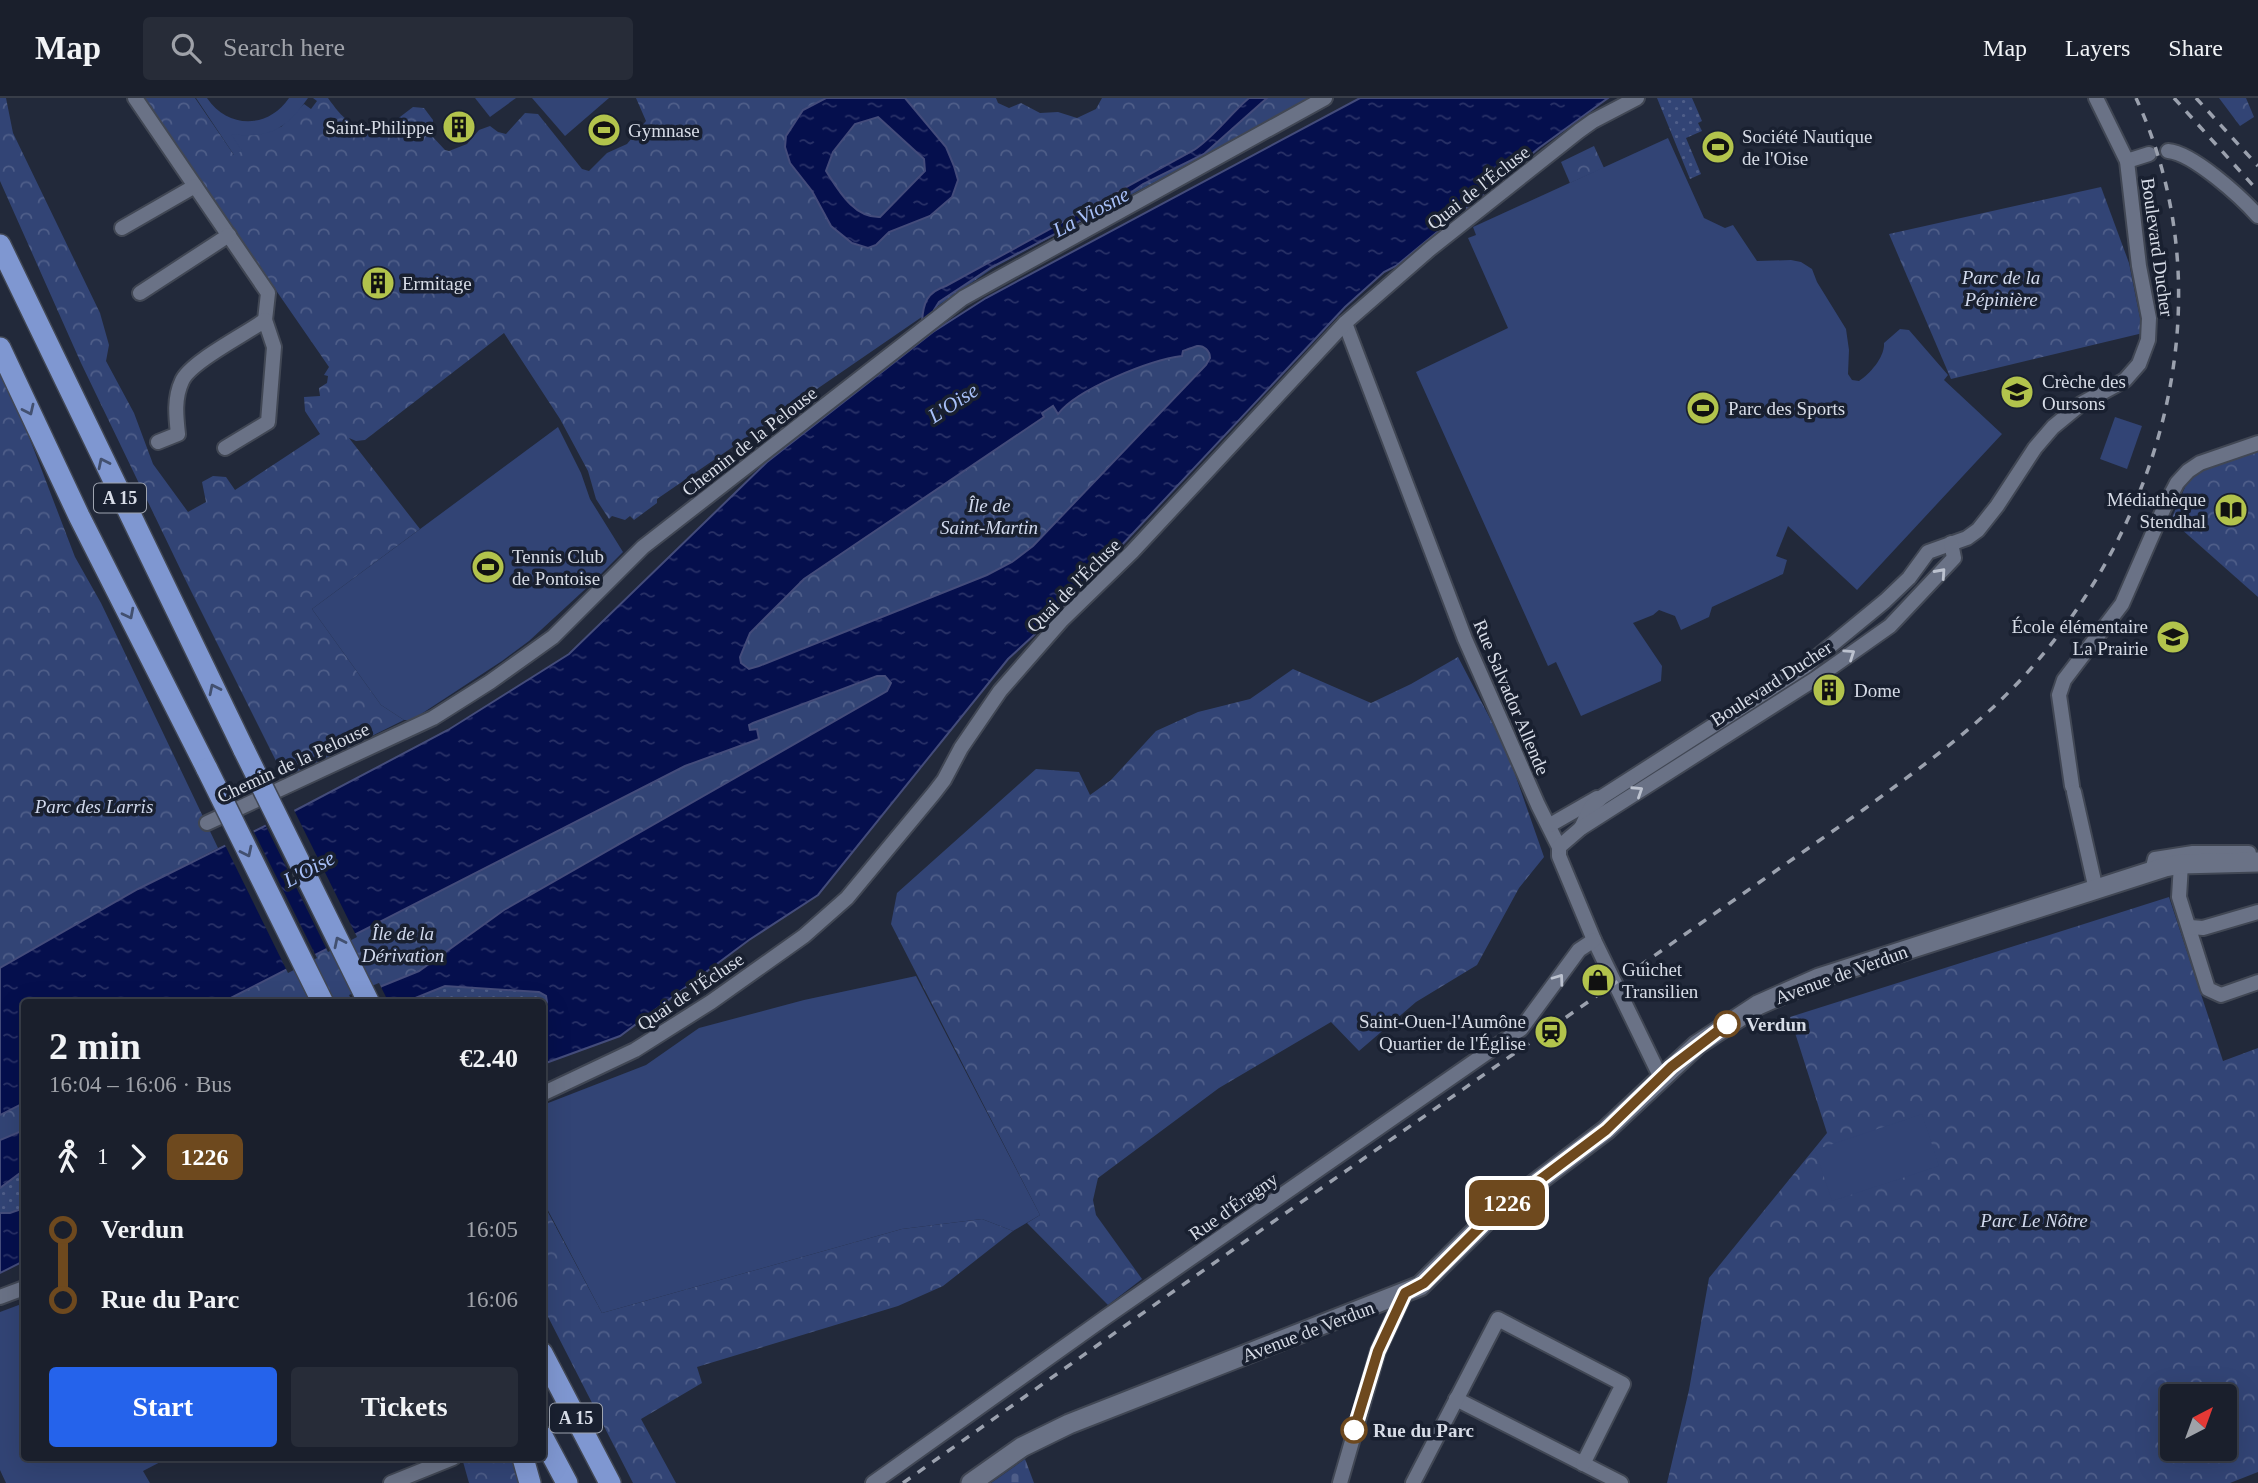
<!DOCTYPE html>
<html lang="en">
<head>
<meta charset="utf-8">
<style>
  body { margin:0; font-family:Georgia,serif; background:#272c38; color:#f1f3f6; height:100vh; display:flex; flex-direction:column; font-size:26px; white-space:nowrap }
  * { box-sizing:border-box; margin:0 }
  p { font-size:23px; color:#9fa2a9 }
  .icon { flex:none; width:38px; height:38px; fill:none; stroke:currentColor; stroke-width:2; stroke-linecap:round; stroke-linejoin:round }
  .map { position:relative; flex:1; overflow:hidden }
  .details { position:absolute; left:21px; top:901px; width:525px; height:462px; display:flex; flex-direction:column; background:#1a1f2c; border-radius:7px; box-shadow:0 7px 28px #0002,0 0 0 2px #383d48 }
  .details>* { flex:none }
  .badge { padding:0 14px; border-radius:10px; font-size:24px; line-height:46px }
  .needle { width:46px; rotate:41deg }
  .tools { position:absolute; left:2160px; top:1286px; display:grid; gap:14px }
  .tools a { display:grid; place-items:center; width:77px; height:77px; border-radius:7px; background:#1a1f2c; box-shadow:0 7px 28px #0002,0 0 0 2px #383d48; font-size:35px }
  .map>.badge { position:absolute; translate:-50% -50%; box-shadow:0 0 0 4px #fff }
  .legs { display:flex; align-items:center; gap:10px; height:77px; padding:0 28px; font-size:23px }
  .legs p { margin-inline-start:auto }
  .head { display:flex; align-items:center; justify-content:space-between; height:119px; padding:0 28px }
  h1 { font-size:38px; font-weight:700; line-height:52px }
  .action { display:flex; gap:14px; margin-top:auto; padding:14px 28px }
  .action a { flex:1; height:80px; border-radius:7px; background:#2563eb; color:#fff; font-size:28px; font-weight:700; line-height:80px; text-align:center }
  .action a+a { background:#272c38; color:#f1f3f6 }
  ul { padding:0 28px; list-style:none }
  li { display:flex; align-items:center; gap:24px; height:70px; font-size:26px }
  li i { display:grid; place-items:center; width:10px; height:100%; margin:0 9px; background:currentColor }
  li i::after { content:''; width:18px; height:18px; margin:-9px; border:5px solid; border-radius:50%; background:#1a1f2c }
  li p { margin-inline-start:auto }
  li:first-child i { background:linear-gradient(#0000 50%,currentColor 0) }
  li:last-child i { background:linear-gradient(currentColor 50%,#0000 0) }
  header { display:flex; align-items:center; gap:42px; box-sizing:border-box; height:98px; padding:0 35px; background:#1a1f2c; border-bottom:2px solid #383d48 }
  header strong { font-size:33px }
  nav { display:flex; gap:38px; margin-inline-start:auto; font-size:24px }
  .search { width:490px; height:63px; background:#272c38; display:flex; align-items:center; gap:18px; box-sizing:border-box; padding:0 24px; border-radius:7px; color:#9fa2a9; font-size:26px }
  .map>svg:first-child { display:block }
</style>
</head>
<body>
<header>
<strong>Map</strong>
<div class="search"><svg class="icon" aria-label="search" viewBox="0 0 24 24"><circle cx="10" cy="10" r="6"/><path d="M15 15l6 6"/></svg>Search here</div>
<nav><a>Map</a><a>Layers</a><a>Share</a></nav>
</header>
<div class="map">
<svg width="2258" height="1385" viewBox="0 0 2258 1385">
  <defs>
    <pattern id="grass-dots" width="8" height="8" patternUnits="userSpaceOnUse" patternTransform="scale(1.75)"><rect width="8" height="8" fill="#324475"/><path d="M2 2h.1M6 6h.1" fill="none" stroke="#4f5e89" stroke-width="1.8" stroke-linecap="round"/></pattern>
    <pattern id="forest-crowns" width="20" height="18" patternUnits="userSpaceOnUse" patternTransform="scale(1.75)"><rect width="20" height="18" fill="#324475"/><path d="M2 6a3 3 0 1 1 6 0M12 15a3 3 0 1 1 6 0" fill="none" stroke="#4f5e89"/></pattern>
    <pattern id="cemetery-stones" width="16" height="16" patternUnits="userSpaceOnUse" patternTransform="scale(1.75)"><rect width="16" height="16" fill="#324475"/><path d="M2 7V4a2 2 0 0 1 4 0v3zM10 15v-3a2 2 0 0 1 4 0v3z" fill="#4f5e89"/></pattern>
    <pattern id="water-ripples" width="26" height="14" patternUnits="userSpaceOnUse" patternTransform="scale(1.75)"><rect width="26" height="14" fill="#050f4d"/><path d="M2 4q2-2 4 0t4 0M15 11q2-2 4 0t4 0" fill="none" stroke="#293167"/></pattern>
  </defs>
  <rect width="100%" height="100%" fill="#22293a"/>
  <g fill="url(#grass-dots)">
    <polygon points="1657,0 1692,0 1702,23 1698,25 1702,33 1686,40 1701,76 1690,81"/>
    <polygon points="445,888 539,894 546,898 547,907 543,913 542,905 403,905"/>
    <polygon points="24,1072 24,1110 10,1115 0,1115 0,1090"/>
  </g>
  <g fill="url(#forest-crowns)" fill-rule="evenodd">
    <path d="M0,0H6L13,35L100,215L109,247L106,263L134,315L153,366L188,414L206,404L202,384L213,378L226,379L235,392L320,336L305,313L304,299L320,298L319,290L327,285L328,278L324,277L329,269L143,0H195L234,57L230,35L281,29L304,6L311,11L317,3L313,0H328C342,20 354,32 379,35L413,9L424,10L433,22L432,38L445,52L449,53L467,46L479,32L490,28L498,34L506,36L525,15L538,16L582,71L589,73L607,55L627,46L646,23L636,0H996L998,5L1009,10L1021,5L1040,15L1058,14L1077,20L1096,11L1102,0H1313L993,170L657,401V405L634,422L630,418L625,422L612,418L609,421L596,401L588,373L560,321L504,235L365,342L356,343L349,340L420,431L312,511L381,607L404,622L285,681L187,485L81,265L0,83Z"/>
    <polygon points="2219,0 2246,0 2254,19 2240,28"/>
    <polygon points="1594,48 1604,70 1570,85 1561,64"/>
    <polygon points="2101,89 2129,165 2143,235 1951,281 1889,136"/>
    <path d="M1197,248C1204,247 1210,253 1210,260L1206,267L1033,448L1012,464L987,477L757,569L749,571L741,565L740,559L750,535L804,481L1044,319L1042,315L1053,307L1058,315C1085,287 1144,263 1182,258L1183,254Z"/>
    <polygon points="0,273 13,297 75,459 101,505 218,750 138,791 0,870"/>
    <polygon points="2258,351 2258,499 2171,422 2188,382 2196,373"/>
    <polygon points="1458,559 1507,653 1544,759 1519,790 1477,867 1416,904 1359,953 1331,924 1219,990 1098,1080 1093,1102 1096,1117 1142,1181 1108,1207 1027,1125 1040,1117 891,826 897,795 1036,671 1079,674 1090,697 1111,682 1156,633 1198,614 1250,601 1293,571 1371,605 1411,586"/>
    <polygon points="882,577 889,581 891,585 887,593 504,812 419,873 340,905 221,905 685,668 759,641 757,631 750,633 749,627 753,625"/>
    <path d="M2169,799L2223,963L2258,950V1374L2230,1385H1667L1689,1292L1709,1180L1827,1035L1790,919ZM2172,1298H2224V1351H2172Z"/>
    <polygon points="24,1005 24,1032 0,1042 0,1017"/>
    <polygon points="542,1103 602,1215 902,1131 982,1121 1013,1133 943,1188 898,1208 697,1269 702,1285 641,1321 676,1385 633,1385 543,1209"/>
    <polygon points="462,1360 514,1360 521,1385 469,1385"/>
  </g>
  <polygon fill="url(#cemetery-stones)" points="1025,1361 1034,1385 991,1385"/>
  <g fill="#324475">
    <path d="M196,0H207C228,31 268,31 289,0H308C286,31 270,41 231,36L242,53L234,57Z"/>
    <polygon points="475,0 516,0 490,19"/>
    <polygon points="532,0 609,0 565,38"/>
    <path d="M1668,40L1704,120L1725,130L1733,127L1757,163L1791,162L1801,164L1812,171L1817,184L1846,231L1849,252L1848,276L1852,282L1859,283C1870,276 1885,259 1884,245L1900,231L1909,232L1948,277L1944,282L2002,336L1857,492L1788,428L1776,458L1787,462L1783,476L1712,509L1709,519L1681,532L1675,518L1659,512L1653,517L1633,525L1662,568L1661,583L1581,618L1556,564L1548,568L1416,274L1508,230L1468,140L1476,137L1473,129Z"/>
    <polygon points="2115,319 2142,328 2127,371 2100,361"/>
    <polygon points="558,329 581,375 590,401 623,454 593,484 529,543 502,563 412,622 404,622 381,607 312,511"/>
    <polygon points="916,878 1040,1117 1013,1133 982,1121 902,1131 602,1215 543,1103 543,1007 646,967 699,930 804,902"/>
    <polygon points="1922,1016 1939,1068 1832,1103 1815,1052"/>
    <polygon points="24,1205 24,1360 168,1360 143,1373 150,1385 6,1385 0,1372 0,1214"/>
  </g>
  <g fill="url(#water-ripples)" stroke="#444c7b" stroke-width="2" fill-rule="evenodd">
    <path d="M826,0H905L946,49L954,68L958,82L952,99L930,118L889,134L876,147L868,150L852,145L831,128L812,93L790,65L785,49L786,38L803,12ZM878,19L924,61L925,73L880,119C854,120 839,93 826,73L833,54L855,26Z"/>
    <path d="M1249,0H1267L1204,56L1143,86L1120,102L990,170L939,204L934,212L935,219L922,224C923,205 927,194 946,188L1194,52C1215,38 1229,17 1249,0Z"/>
    <path d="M1360,0H1608L1539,50L1396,168L1384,174L1345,209L1060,513L1008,561L818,797L749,842L620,938L543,966V913L547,904L546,898L539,894L445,888L403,905H340L419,873L504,812L887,593L891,585L885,578H877L753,625L749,627L750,632L757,631L759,641L685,668L221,905H24V1005L0,1017V870L138,791L279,721L448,632L569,556L767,364L933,234L986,200ZM1197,248C1204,247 1210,253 1210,260L1206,267L1033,448L1012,464L987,477L759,568L749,571L741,565L740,559L750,535L804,481L1044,319L1042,315L1053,308L1058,316C1077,291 1150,262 1182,258L1183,253Z"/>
    <polygon points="24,1032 24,1072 0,1090 0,1042"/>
    <polygon points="24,1110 24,1163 0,1175 0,1115 10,1115"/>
  </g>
  <g fill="#22293a">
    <polygon points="293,710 357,839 328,854 264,724"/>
    <polygon points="252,730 317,860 288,875 223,743"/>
    <polygon points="379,885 389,905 353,905 349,897"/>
  </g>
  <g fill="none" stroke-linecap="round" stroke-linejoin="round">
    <defs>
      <g id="minor">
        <polyline points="135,0 268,195 265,222"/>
        <path d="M2168,53C2193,55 2241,99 2258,118"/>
        <polyline points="2127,63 2149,56"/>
        <polyline points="122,130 195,88"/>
        <polyline points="140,195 229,137"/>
        <polyline points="1345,225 1465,541 1538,707 1559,749 1559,758 1594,842 1661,980"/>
        <path d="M158,344L178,336C176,318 174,300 182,283C190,264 246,236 265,222L274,249L268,324L225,350"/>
        <polyline points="2072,688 2059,597 2064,582 2122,506 2164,410 2177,385 2188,373 2200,365 2258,345"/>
        <polyline points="2074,694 2096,792"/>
        <polyline points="207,725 433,620 490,584 553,539 643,449 963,200 1325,0"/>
        <polyline points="1550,727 1597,700"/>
        <polyline points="1581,730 1591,709 1602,699 1806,568 1885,503 1909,480 1928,454 1967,440 1978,432 1997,408 2035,350 2053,329 2081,306 2125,282 2139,266 2148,242 2149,220 2139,168 2127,63 2096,0"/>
        <polyline points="1559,749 1581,730 1815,581 1890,528 1954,460 1951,445"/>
        <polyline points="2181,766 2179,799 2208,891 2221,897 2258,884"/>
        <polyline points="2152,773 2155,761 2193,755 2249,755"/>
        <polyline points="2190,829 2203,830 2258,814"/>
        <polyline points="542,996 635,952 711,904 804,838 847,800 934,695 944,682 961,650 1000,593 1062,522 1132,454 1345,225 1430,151 1579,33 1593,23 1637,0"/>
        <polyline points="0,1199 24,1190"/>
        <polyline points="1456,1301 1621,1385"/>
        <polyline points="391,1385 453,1360"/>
        <polyline points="873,1385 1106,1219 1521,931 1579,852 1594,842"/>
        <polyline points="1340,1385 1378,1253 1405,1195"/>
        <polyline points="1413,1385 1498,1221 1623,1286 1583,1366"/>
      </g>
      <polyline id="secondary" points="971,1385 1022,1349 1069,1326 1420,1188 1488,1121 1606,1032 1697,947 1758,907 1819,880 2165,769 2181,766 2258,764"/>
      <g id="motorway">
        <polyline points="0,147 244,652"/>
        <polyline points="0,250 79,418 207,671"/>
        <polyline points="542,1255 610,1385"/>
        <polyline points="542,1338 567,1385"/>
        <polyline points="523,1360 530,1385"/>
      </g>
    </defs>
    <use href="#minor" stroke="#414754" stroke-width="18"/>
    <use href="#secondary" stroke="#414754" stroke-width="23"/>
    <use href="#motorway" stroke="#414754" stroke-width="24"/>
    <use href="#minor" stroke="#6a7286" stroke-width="14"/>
    <use href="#secondary" stroke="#6a7286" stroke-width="19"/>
    <use href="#motorway" stroke="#7f97d1" stroke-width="21"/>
    <g stroke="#9ba1ae" stroke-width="3.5" stroke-dasharray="9 9" stroke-linecap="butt">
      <polyline points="2174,0 2258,93"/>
      <polyline points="2196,0 2258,68"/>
      <path d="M903,1385L1174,1193L1863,712C1920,670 1978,629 2026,576C2166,420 2226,196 2136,0"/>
    </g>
    <defs>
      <g id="motorway-bridge">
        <polyline points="244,652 369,905"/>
        <polyline points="207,671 323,905"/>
      </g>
    </defs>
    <use href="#motorway-bridge" stroke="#414754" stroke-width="24" stroke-linecap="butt"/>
    <use href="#motorway-bridge" stroke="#7f97d1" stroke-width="21"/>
  </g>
  <defs><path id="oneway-chevron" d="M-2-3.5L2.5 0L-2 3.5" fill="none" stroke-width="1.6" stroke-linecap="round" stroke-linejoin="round" transform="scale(1.75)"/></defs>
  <g stroke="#425070">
    <use href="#oneway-chevron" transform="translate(29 312) rotate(65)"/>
    <use href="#oneway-chevron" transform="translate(103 365) rotate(-116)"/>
    <use href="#oneway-chevron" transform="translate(129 516) rotate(63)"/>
    <use href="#oneway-chevron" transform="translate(214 591) rotate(-116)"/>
    <use href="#oneway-chevron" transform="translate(247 754) rotate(64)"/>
    <use href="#oneway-chevron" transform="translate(339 844) rotate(-116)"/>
  </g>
  <g stroke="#bcc2cf">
    <use href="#oneway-chevron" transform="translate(1941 475) rotate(-48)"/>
    <use href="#oneway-chevron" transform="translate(1850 556) rotate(-34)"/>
    <use href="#oneway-chevron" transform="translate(1638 693) rotate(-33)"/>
    <use href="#oneway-chevron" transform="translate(1559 881) rotate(-54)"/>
  </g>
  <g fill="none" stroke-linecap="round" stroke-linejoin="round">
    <defs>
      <polyline id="line-1" points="1354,1332 1378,1253 1405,1195 1424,1185 1488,1121 1606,1032 1671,969 1727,926"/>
    </defs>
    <use href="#line-1" stroke="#fff" stroke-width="16"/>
    <use href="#line-1" stroke="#6e491e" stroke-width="10"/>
  </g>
  <defs>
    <symbol id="building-disc" viewBox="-11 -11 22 22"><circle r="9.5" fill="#b2c34c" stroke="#192030"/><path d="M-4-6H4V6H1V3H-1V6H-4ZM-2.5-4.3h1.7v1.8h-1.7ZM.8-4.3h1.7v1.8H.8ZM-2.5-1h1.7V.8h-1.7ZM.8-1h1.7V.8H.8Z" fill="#111"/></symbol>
    <symbol id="stadium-disc" viewBox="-11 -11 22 22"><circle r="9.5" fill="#b2c34c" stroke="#192030"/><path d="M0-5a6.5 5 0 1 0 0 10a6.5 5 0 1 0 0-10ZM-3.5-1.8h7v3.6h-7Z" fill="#111"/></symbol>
    <symbol id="school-disc" viewBox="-11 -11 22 22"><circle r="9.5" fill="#b2c34c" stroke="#192030"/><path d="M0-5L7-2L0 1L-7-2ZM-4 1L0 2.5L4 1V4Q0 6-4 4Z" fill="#111"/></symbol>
    <symbol id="library-disc" viewBox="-11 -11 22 22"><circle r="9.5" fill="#b2c34c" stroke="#192030"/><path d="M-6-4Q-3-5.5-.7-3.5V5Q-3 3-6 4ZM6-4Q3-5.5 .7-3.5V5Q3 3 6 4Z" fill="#111"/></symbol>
    <symbol id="shop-disc" viewBox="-11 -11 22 22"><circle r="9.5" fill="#b2c34c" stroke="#192030"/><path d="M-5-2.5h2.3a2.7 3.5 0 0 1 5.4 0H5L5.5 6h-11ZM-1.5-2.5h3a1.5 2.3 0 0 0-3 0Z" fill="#111"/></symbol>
    <symbol id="station-disc" viewBox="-11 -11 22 22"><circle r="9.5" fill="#b2c34c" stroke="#192030"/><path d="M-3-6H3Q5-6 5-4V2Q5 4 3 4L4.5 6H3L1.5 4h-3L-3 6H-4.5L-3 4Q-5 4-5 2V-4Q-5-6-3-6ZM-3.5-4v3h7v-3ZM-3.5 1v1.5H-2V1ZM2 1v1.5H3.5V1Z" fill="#111"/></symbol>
  </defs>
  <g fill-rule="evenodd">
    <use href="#building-disc" x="440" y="10" width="38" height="38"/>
    <use href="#stadium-disc" x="585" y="13" width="38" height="38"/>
    <use href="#stadium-disc" x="1699" y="30" width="38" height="38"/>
    <use href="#building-disc" x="359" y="166" width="38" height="38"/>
    <use href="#school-disc" x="1998" y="275" width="38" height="38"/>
    <use href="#stadium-disc" x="1684" y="291" width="38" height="38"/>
    <use href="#library-disc" x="2212" y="393" width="38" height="38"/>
    <use href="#stadium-disc" x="469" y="450" width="38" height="38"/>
    <use href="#school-disc" x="2154" y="520" width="38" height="38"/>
    <use href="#building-disc" x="1810" y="573" width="38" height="38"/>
    <use href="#shop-disc" x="1579" y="863" width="38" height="38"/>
    <use href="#station-disc" x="1532" y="915" width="38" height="38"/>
  </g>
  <g fill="#fff" stroke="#6e491e" stroke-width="3.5">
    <circle cx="1727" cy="926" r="12"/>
    <circle cx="1354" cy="1332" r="12"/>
  </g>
  <g text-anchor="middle" stroke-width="7" stroke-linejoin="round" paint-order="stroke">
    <g fill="#192030" stroke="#9ea4b0" stroke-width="2">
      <rect x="94" y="385.5" width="52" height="29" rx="5"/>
      <rect x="550" y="1305.5" width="52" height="29" rx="5"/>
    </g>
    <g font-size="18" font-weight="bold" fill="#d7dce7">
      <text x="120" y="406">A 15</text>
      <text x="576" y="1326">A 15</text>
    </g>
    <g font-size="19" fill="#d7dce7" stroke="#192030" text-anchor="start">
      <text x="434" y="36" text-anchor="end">Saint-Philippe</text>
      <text x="628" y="39">Gymnase</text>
      <text x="1742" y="45">Société Nautique<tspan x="1742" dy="22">de l'Oise</tspan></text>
      <text x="402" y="192">Ermitage</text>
      <text x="2042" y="290">Crèche des<tspan x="2042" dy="22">Oursons</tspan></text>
      <text x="1728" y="317">Parc des Sports</text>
      <text x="2206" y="408" text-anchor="end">Médiathèque<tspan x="2206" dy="22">Stendhal</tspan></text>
      <text x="512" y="465">Tennis Club<tspan x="512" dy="22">de Pontoise</tspan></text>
      <text x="2148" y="535" text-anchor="end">École élémentaire<tspan x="2148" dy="22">La Prairie</tspan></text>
      <text x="1854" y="599">Dome</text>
      <text x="1622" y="878">Guichet<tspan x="1622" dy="22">Transilien</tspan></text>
      <text x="1526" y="930" text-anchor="end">Saint-Ouen-l'Aumône<tspan x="1526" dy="22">Quartier de l'Église</tspan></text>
    </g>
    <g font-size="19" fill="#d7dce7" stroke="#192030">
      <text transform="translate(1478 89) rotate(-38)" y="7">Quai de l'Écluse</text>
      <text transform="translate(2158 149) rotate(82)" y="7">Boulevard Ducher</text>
      <text transform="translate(749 343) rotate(-38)" y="7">Chemin de la Pelouse</text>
      <text transform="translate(1073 487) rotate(-45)" y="7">Quai de l'Écluse</text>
      <text transform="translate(1771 585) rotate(-33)" y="7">Boulevard Ducher</text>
      <text transform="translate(1512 599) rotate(67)" y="7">Rue Salvador Allende</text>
      <text transform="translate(293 664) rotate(-25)" y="7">Chemin de la Pelouse</text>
      <text transform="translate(1841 876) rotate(-20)" y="7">Avenue de Verdun</text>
      <text transform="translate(690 893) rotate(-34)" y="7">Quai de l'Écluse</text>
      <text transform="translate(1233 1108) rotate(-35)" y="7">Rue d'Éragny</text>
      <text transform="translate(1308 1233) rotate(-21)" y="7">Avenue de Verdun</text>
    </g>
    <g font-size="19" font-style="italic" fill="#d2daee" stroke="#192030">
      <text x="2001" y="186">Parc de la<tspan x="2001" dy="22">Pépinière</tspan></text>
      <text x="989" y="414">Île de<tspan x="989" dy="22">Saint-Martin</tspan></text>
      <text x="94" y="715">Parc des Larris</text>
      <text x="403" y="842">Île de la<tspan x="403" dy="22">Dérivation</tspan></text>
      <text x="2034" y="1129">Parc Le Nôtre</text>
    </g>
    <g font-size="19" font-weight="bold" fill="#d7dce7" stroke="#192030" text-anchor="start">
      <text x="1746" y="933">Verdun</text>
      <text x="1373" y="1339">Rue du Parc</text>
    </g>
    <g font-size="21" font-style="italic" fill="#a8c0f9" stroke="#192030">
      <text transform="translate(1091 114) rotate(-28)" y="7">La Viosne</text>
      <text transform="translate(953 305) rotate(-33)" y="7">L'Oise</text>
      <text transform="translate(309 771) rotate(-28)" y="7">L'Oise</text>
    </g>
  </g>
</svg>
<div class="tools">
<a><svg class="needle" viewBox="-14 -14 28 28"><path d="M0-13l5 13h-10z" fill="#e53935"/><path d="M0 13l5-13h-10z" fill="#9fa2a9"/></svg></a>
</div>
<b class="badge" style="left:1507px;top:1105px;background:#6e491e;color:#fff">1226</b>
<section class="details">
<div class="head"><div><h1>2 min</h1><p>16:04 – 16:06 · Bus</p></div><b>€2.40</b></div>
<div class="legs"><svg class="icon" aria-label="walk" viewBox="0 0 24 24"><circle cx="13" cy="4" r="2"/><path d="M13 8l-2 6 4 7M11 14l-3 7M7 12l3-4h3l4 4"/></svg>1<svg class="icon" aria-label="forward" viewBox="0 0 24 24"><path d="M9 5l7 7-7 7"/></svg><b class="badge" style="background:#6e491e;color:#fff">1226</b></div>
<ul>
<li><i style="color:#6e491e"></i><b>Verdun</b><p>16:05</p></li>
<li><i style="color:#6e491e"></i><b>Rue du Parc</b><p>16:06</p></li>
</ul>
<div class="action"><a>Start</a><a>Tickets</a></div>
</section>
</div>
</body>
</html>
